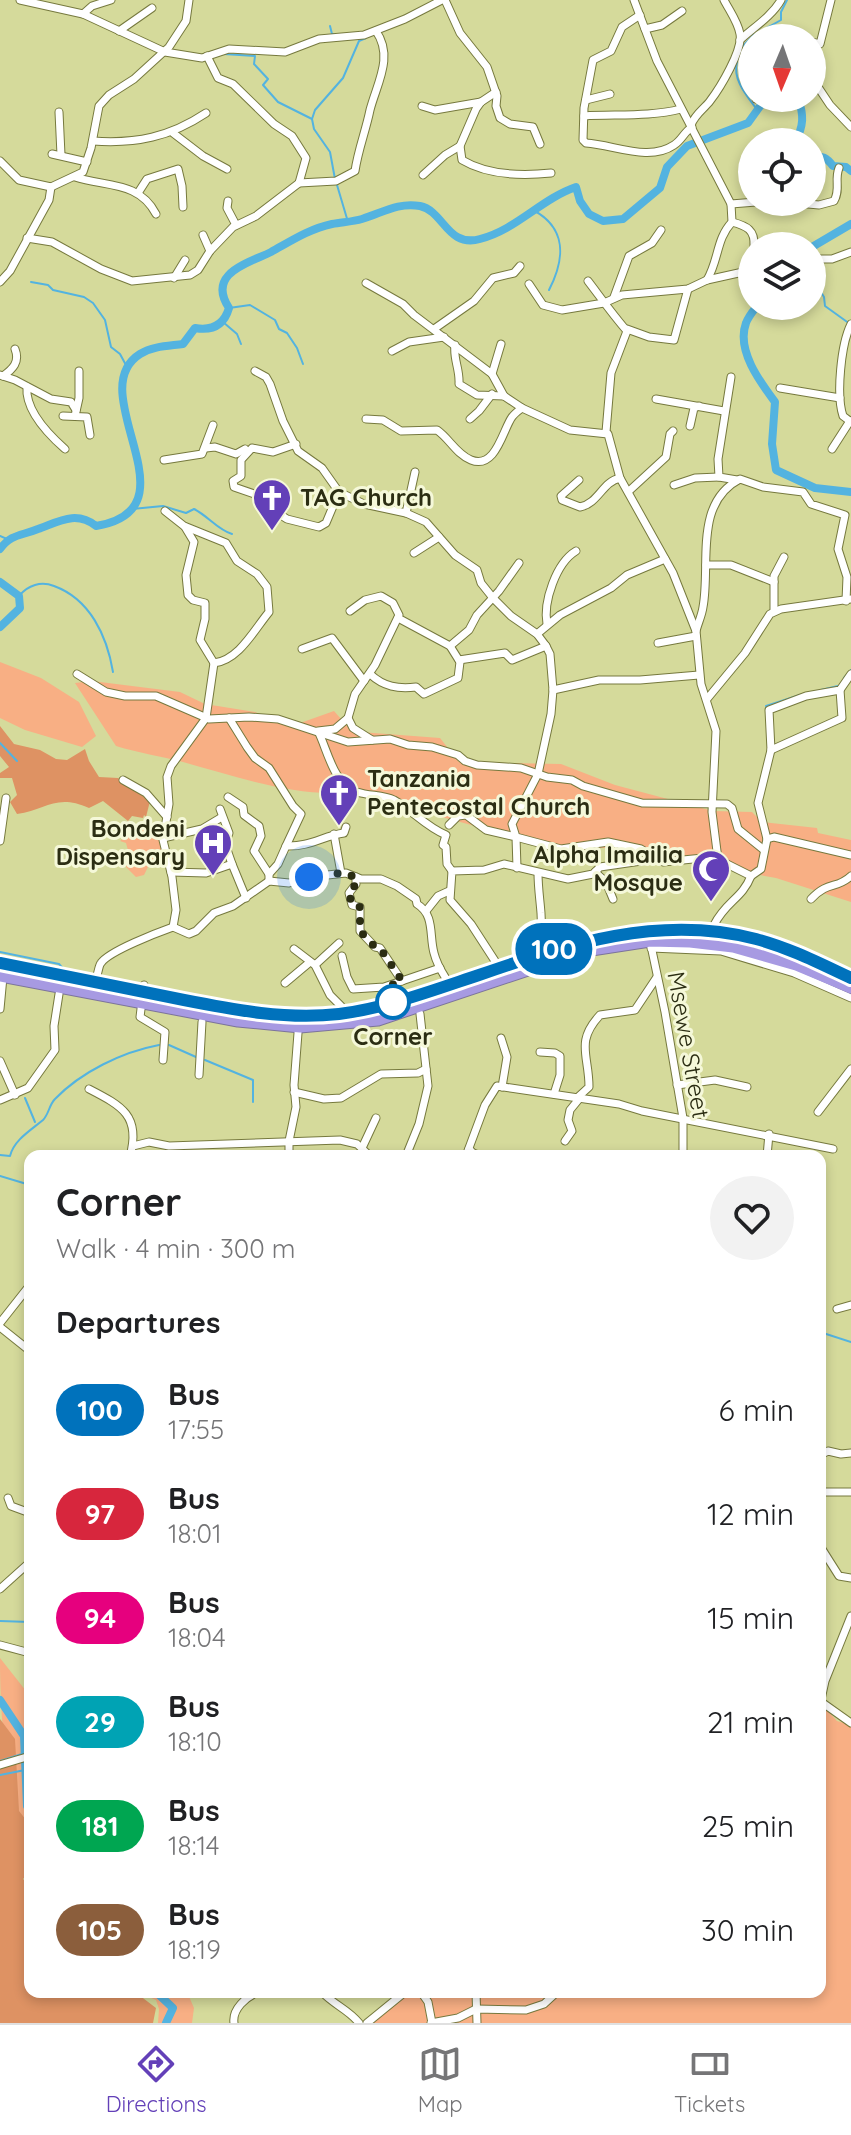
<!DOCTYPE html>
<html lang="en">
<head>
<meta charset="utf-8">
<style>
  body { margin:0; font-family:Quicksand,sans-serif; background:#f2f2f2; color:#202124; height:100vh; display:flex; flex-direction:column; font-size:30px; white-space:nowrap }
  * { box-sizing:border-box; margin:0 }
  p { font-size:26px; color:#757577 }
  .icon { flex:none; width:44px; height:44px; fill:none; stroke:currentColor; stroke-width:2; stroke-linecap:round; stroke-linejoin:round }
  .map { position:relative; flex:1; overflow:hidden }
  .panel { position:absolute; left:24px; top:1150px; width:802px; height:848px; display:flex; flex-direction:column; background:#fff; border-radius:16px; box-shadow:0 4px 12px #0003 }
  .panel>* { flex:none }
  .badge { padding:0 16px; border-radius:26px; font-size:28px; line-height:52px }
  .needle { width:52px; rotate:182deg }
  .tools { position:absolute; left:738px; top:24px; display:grid; gap:16px }
  .tools a { display:grid; place-items:center; width:88px; height:88px; border-radius:50%; background:#fff; box-shadow:0 4px 12px #0003; font-size:40px }
  .you { position:absolute; width:40px; height:40px; margin:-20px; border:6px solid #fff; border-radius:50%; background:#1a73e8; box-shadow:0 0 0 12px #1a73e833 }
  .map>.badge { position:absolute; translate:-50% -50%; box-shadow:0 0 0 4px #fff }
  h2 { padding:0 32px; font-size:30px; line-height:72px }
  .round { display:grid; place-items:center; flex:none; width:84px; height:84px; border-radius:42px; background:#f2f2f2 }
  .summary { display:flex; align-items:center; justify-content:space-between; height:136px; padding:0 32px }
  h1 { font-size:38px; font-weight:700; line-height:60px }
  ul { padding:0; list-style:none }
  li { display:flex; align-items:center; gap:24px; height:104px; padding:0 32px }
  li div { flex:1 }
  li b { display:block; font-size:30px }
  li em { font-style:normal }
  li .badge { min-width:88px; font-weight:700; text-align:center }
  .dock { display:flex; justify-content:space-around; align-items:center; height:112px; border-top:2px solid #e0e0e0; background:#fff; font-size:22px; color:#757577 }
  .dock a { display:grid; justify-items:center; gap:4px }
  .dock .on { color:#6340b8 }
  .map>svg:first-child { display:block }
</style>
</head>
<body>
<div class="map">
<svg width="851" height="2023" viewBox="0 0 851 2023">
  <rect width="100%" height="100%" fill="#d5da9b"/>
  <g fill="#f8af84">
    <polygon points="0,662 41,678 79,702 96,736 82,747 25,730 0,718"/>
    <path d="M92,681L180,692L205,704L255,712L289,727L334,711L349,728L360,732L440,738L459,762L561,764L615,785L713,811L752,812L762,822L817,828L818,833L851,840V902L776,878L615,848H593L562,853L508,835L350,792C297,798 234,776 183,762C161,756 138,753 116,746L75,683Z"/>
    <polygon points="144,825 147,829 162,827 160,846 164,855 148,867 144,875 136,877 126,867 129,854 126,843 120,841 128,834 135,836 141,832 141,828"/>
    <path d="M0,1658L30,1696V1838C4,1786 0,1715 0,1658Z"/>
    <polygon points="820,1703 837,1721 851,1725 851,2023 368,2023 403,1992 820,1992"/>
    <polygon points="137,1992 187,1992 194,2008 192,2023 158,2023 159,2009 156,2000"/>
  </g>
  <g fill="#de9263">
    <path d="M0,726L14,744L40,750L56,759L67,760L85,749L89,761L99,777L118,778L150,801L146,817L144,815L143,818L132,816L128,821L103,801L89,808C56,793 46,810 17,814L10,802L17,795L12,778H0V773L9,767L0,756Z"/>
    <polygon points="0,1719 15,1739 19,1811 30,1825 30,1871 23,1879 30,1886 30,1992 135,1992 156,2008 153,2023 0,2023"/>
  </g>
  <g fill="none" stroke-linecap="round" stroke-linejoin="round">
    <g stroke="#53b3e0" stroke-width="2">
      <polyline points="330,26 332,34 336,34"/>
      <polyline points="741,48 754,35 781,20 781,12 787,0"/>
      <polyline points="224,54 255,56 254,64 268,79 263,85 278,102 312,119"/>
      <path d="M737,62C732,80 748,97 758,111"/>
      <polyline points="335,179 330,152 314,129 312,119 315,110 343,78 359,41 366,38"/>
      <polyline points="337,185 348,222"/>
      <path d="M533,210C567,228 565,259 549,290"/>
      <polyline points="812,278 824,297 825,306 850,324"/>
      <polyline points="31,282 48,285 53,290 84,297 93,303 105,320 111,347 120,354 127,367"/>
      <polyline points="229,308 250,305 275,320 279,329 287,333 297,348 303,364"/>
      <polyline points="223,322 237,334 241,344"/>
      <path d="M132,509L163,506L186,513L194,509C208,516 218,530 232,534"/>
      <polyline points="0,536 7,539"/>
      <path d="M19,596C28,585 41,581 54,586C90,599 107,636 113,672"/>
      <polyline points="844,678 851,670"/>
      <polyline points="821,690 838,686"/>
      <polyline points="767,709 766,706 803,694"/>
      <polyline points="0,743 17,761"/>
      <polyline points="568,941 605,933"/>
      <polyline points="0,952 59,964 66,972"/>
      <polyline points="169,1045 196,1057"/>
      <polyline points="205,1060 253,1080 253,1102"/>
      <polyline points="25,1098 35,1122"/>
      <path d="M0,1155L10,1156C14,1140 31,1130 43,1120C49,1114 49,1105 55,1099C81,1072 122,1052 159,1045"/>
      <polyline points="0,1176 30,1185"/>
      <polyline points="820,1332 851,1342"/>
      <polyline points="0,1621 30,1622"/>
      <polyline points="0,1761 25,1753"/>
      <polyline points="0,1775 25,1770"/>
    </g>
    <g stroke="#53b3e0" stroke-width="8">
      <path d="M795,142C804,126 804,115 798,98"/>
      <path d="M812,157C822,155 827,158 833,166L846,167L851,171"/>
      <polyline points="812,247 851,224"/>
      <path d="M757,306C753,311 748,317 746,323C736,350 760,382 775,402L772,444L776,470L815,488L851,492"/>
      <path d="M0,549C11,534 21,536 38,529C58,522 76,510 96,526C200,509 80,392 140,354C153,346 169,346 183,344L195,328C212,331 224,325 229,308C206,273 249,263 271,252C291,241 309,229 332,224C342,222 352,222 362,219C382,213 398,202 420,206C444,211 447,248 480,239C516,230 541,199 576,187L580,201L589,214L603,221L623,219L660,188L667,167L687,146L748,123L766,98"/>
      <polyline points="0,582 19,596 20,608 0,627"/>
      <polyline points="0,1700 24,1736 27,1806 30,1810"/>
      <polyline points="156,1992 173,2008 166,2023"/>
    </g>
    <defs>
      <g id="minor">
        <polyline points="20,0 83,14 165,52 202,58 229,49 285,52 319,39 364,35 405,19 442,0"/>
        <polyline points="445,0 460,33 487,67 497,96 496,106 500,118 510,124 533,127 540,144"/>
        <path d="M634,0L657,61L731,204L732,222C716,239 719,260 707,280"/>
        <polyline points="83,14 92,6 111,0"/>
        <path d="M640,15L622,27L611,51L593,60L584,108L583,140L586,143C615,145 649,162 674,145C682,140 684,132 692,127"/>
        <polyline points="645,29 662,25 682,11"/>
        <polyline points="119,31 152,8"/>
        <polyline points="797,38 801,38"/>
        <path d="M740,40C753,28 772,16 781,0"/>
        <polyline points="812,42 820,44 831,0"/>
        <polyline points="812,78 830,105 851,127"/>
        <polyline points="756,99 756,98"/>
        <polyline points="586,100 610,94"/>
        <polyline points="422,106 435,110 481,102"/>
        <polyline points="59,112 61,155"/>
        <path d="M584,116C617,114 649,117 681,109"/>
        <path d="M691,125C695,114 704,109 710,101C720,88 743,50 740,34C738,22 729,10 724,0"/>
        <polyline points="173,133 203,156 227,169"/>
        <path d="M93,141C136,144 170,137 206,113"/>
        <path d="M460,146L462,160C487,175 522,176 551,173"/>
        <polyline points="52,154 87,162"/>
        <polyline points="0,161 19,180 51,187"/>
        <polyline points="423,175 445,155 460,146 476,109 481,102 496,92"/>
        <path d="M75,177C106,187 139,181 156,214"/>
        <path d="M299,183L336,181L355,171C358,150 366,130 370,110C377,83 394,57 376,31"/>
        <polyline points="51,187 83,172 91,148 99,106 109,95 134,79 169,47 186,21 189,0"/>
        <polyline points="138,193 147,179 178,169 182,186 183,207"/>
        <polyline points="228,201 227,208 236,225"/>
        <path d="M786,202L819,205L834,201C841,189 834,180 839,168"/>
        <polyline points="731,204 756,202"/>
        <path d="M732,222C747,226 755,230 754,246"/>
        <polyline points="203,235 210,251"/>
        <polyline points="27,238 52,242 101,269 132,281 190,275 198,270 210,251 233,227 256,216 299,183 306,158 292,136 274,124 233,84 218,78 207,56"/>
        <polyline points="812,259 832,259 851,252"/>
        <polyline points="743,269 750,262 752,255"/>
        <polyline points="174,278 185,260"/>
        <path d="M588,281C601,298 613,315 627,331L611,373L606,432"/>
        <polyline points="0,282 10,271 49,200 51,187"/>
        <polyline points="366,283 403,304 414,315 492,374"/>
        <polyline points="529,284 543,305 562,310 604,303 622,295 688,289 707,280 752,270"/>
        <polyline points="614,297 629,256 652,243 661,230"/>
        <path d="M851,324C841,344 836,395 843,416L851,422"/>
        <polyline points="434,329 474,301 493,278 514,273 520,266"/>
        <polyline points="627,329 649,337 674,340 688,289"/>
        <polyline points="501,344 492,374 504,396"/>
        <path d="M455,345C453,359 460,369 459,384L477,395L504,396L522,408L570,430L608,434L620,478L673,573L696,631L701,684L716,731L712,812L718,859"/>
        <polyline points="392,351 409,342 444,337"/>
        <polyline points="255,371 266,377 270,384 283,421 298,451 322,468 339,492 364,504 406,513 426,522 455,555 477,570 481,583 493,598 511,616 537,634 546,646 550,654 553,690 551,714 538,774 512,824 516,837 561,849 608,842 641,849 663,862 713,857 751,876 761,869 767,839 774,837 851,855"/>
        <polyline points="0,375 15,380 51,399 71,402 76,410"/>
        <path d="M3,376C13,369 20,362 15,349"/>
        <polyline points="731,377 718,459 719,477 737,480"/>
        <path d="M27,387C25,410 48,434 65,449"/>
        <polyline points="780,388 840,398"/>
        <polyline points="656,399 724,411"/>
        <polyline points="63,416 87,417 90,435"/>
        <polyline points="75,416 79,398 79,371"/>
        <path d="M366,419L383,420L401,431L437,430C449,438 456,454 471,460C496,470 503,429 512,417C515,413 518,411 522,408"/>
        <polyline points="470,419 479,411 492,394"/>
        <polyline points="690,426 694,408 699,406"/>
        <polyline points="296,444 273,452 252,448 241,460 241,476 233,481 234,487 263,497 276,512 287,519 319,527 326,523 339,492"/>
        <polyline points="206,448 215,447 236,454 245,449"/>
        <polyline points="832,449 850,421"/>
        <polyline points="164,460 202,454 213,425"/>
        <path d="M579,480L561,496L562,500L580,507C599,503 602,482 620,478"/>
        <polyline points="674,485 695,478 719,477"/>
        <polyline points="629,491 666,457 670,434 673,431"/>
        <polyline points="406,513 415,472"/>
        <polyline points="185,527 194,542 186,575 188,595 193,600 205,603 205,619 200,640 214,663"/>
        <polyline points="414,553 439,537"/>
        <polyline points="706,565 731,565 774,582"/>
        <path d="M350,611L365,600L381,596L393,603L399,615L375,665L355,694L348,718L335,729L318,731C328,751 333,784 357,792C370,796 383,795 394,800C412,810 426,827 446,835L443,845L446,847L447,864L452,871"/>
        <polyline points="774,611 774,576 784,557"/>
        <path d="M547,624C543,602 556,563 576,551"/>
        <path d="M696,631C698,623 702,615 703,607C711,565 693,503 740,479L763,487L803,492L811,504L845,515L838,549L847,577L846,601"/>
        <polyline points="537,634 560,615 611,588 627,575 665,559"/>
        <polyline points="658,643 696,636"/>
        <polyline points="450,646 469,630 477,615 499,591 519,563"/>
        <polyline points="302,649 332,638 364,681"/>
        <polyline points="459,660 505,653 512,660 546,646"/>
        <polyline points="77,674 106,692 125,696 156,696 209,719 249,717 278,719 348,742 390,739 408,745 432,747 458,755 465,761 477,765 521,768 547,777 572,780 583,786 642,803 727,804 732,808 738,829 764,850"/>
        <path d="M370,674C384,687 398,689 416,687L424,694L458,678L460,662L450,646L398,618"/>
        <polyline points="553,690 599,680 640,680 699,675"/>
        <polyline points="707,699 745,653 770,614 781,609 851,599"/>
        <polyline points="229,718 247,747 255,758 269,768 293,806 301,814 286,846"/>
        <polyline points="348,718 353,728 372,740"/>
        <polyline points="771,750 842,718 840,690"/>
        <polyline points="123,780 146,793 167,817"/>
        <polyline points="228,797 243,807 244,815 259,826 261,836 254,851 269,874"/>
        <polyline points="220,809 229,833 225,844 232,864"/>
        <polyline points="449,825 458,816 466,815 486,830 516,837 517,868"/>
        <polyline points="334,834 341,873"/>
        <polyline points="163,838 202,829 222,817"/>
        <polyline points="767,839 758,803 771,750 769,710 806,696 840,690 851,674"/>
        <polyline points="0,841 6,798"/>
        <polyline points="171,872 206,873 232,864 246,898"/>
        <polyline points="595,872 606,882 613,899"/>
        <path d="M538,873C538,887 540,900 541,913C543,927 536,930 542,946"/>
        <polyline points="356,877 356,884 349,893 352,905 360,907 360,931 375,947 380,948 402,981"/>
        <path d="M269,881V874L278,864L286,846C310,847 323,836 344,833L346,827"/>
        <path d="M811,899C829,880 836,890 851,876"/>
        <polyline points="426,911 438,896 449,891"/>
        <path d="M714,925C726,901 742,899 751,876"/>
        <path d="M173,927L189,934L196,931L214,913L233,906L269,881L289,883L309,877L346,873L361,879H381L397,886L416,899L417,904C435,915 429,935 434,953C436,961 440,969 445,977"/>
        <polyline points="650,941 665,1012 683,1118 683,1156"/>
        <polyline points="651,948 721,951 794,973 851,998"/>
        <polyline points="294,949 315,965 330,995 341,1006"/>
        <polyline points="342,956 347,977 353,989 384,987 440,968"/>
        <polyline points="495,961 471,924 450,900 452,871 484,870 504,864 568,879 593,874 600,867 655,859"/>
        <polyline points="315,965 339,943"/>
        <path d="M97,975C98,973 99,965 101,963C109,951 159,932 173,927L176,910L172,877L163,840L169,804L167,777L171,766L206,718L214,663C239,660 254,630 269,612L267,587L257,574L237,561L226,543L184,526L165,511"/>
        <polyline points="285,983 310,962"/>
        <polyline points="144,985 140,1017 165,1032 163,1060"/>
        <polyline points="0,1009 3,977"/>
        <polyline points="501,1038 507,1057 502,1087"/>
        <polyline points="540,1052 555,1053 560,1056 560,1075 554,1094"/>
        <polyline points="0,1061 15,1095"/>
        <polyline points="199,1075 202,1022"/>
        <polyline points="677,1085 715,1080 747,1087"/>
        <path d="M89,1089C122,1106 141,1116 130,1156"/>
        <polyline points="294,1092 324,1099 341,1098 381,1074 418,1073 426,1069"/>
        <path d="M577,1098L589,1087C589,1055 575,1042 600,1015L635,1010L657,977"/>
        <polyline points="0,1100 28,1088 55,1050 54,1026 59,994"/>
        <polyline points="818,1112 851,1069"/>
        <polyline points="565,1141 572,1131 568,1120 570,1110 579,1099"/>
        <polyline points="133,1146 149,1142 169,1146 340,1140 357,1144 370,1156"/>
        <polyline points="362,1148 376,1118"/>
        <polyline points="469,1149 473,1153 481,1156"/>
        <polyline points="289,1156 289,1141 296,1107 294,1085 298,1033"/>
        <polyline points="406,1156 419,1124 428,1086 420,1014"/>
        <polyline points="466,1156 485,1105 497,1086 619,1104 642,1111 833,1149"/>
        <polyline points="767,1156 769,1134"/>
        <polyline points="837,1309 851,1305"/>
        <polyline points="0,1323 30,1285"/>
        <polyline points="0,1327 30,1351"/>
        <polyline points="820,1455 828,1451 841,1454 851,1453"/>
        <polyline points="820,1492 851,1492"/>
        <polyline points="8,1498 11,1506 30,1513"/>
        <polyline points="820,1546 839,1576 851,1578"/>
        <polyline points="0,1589 30,1562"/>
        <polyline points="0,1645 30,1653"/>
        <polyline points="820,1701 851,1723"/>
        <polyline points="820,1704 825,1681 851,1616"/>
        <polyline points="0,1765 30,1756"/>
        <path d="M322,1992C334,2005 349,2010 359,2023"/>
        <polyline points="421,1992 428,2002 432,2023"/>
        <polyline points="476,1992 477,2023"/>
        <path d="M234,2023C232,2009 246,1997 258,1992"/>
        <polyline points="367,2023 405,1992"/>
        <polyline points="431,2023 458,2018 476,2009 526,2010 544,2004 557,1992"/>
      </g>
      <g id="highway">
        <path d="M0,962C59,974 118,988 178,999C231,1010 284,1021 339,1014C386,1009 434,990 479,975C569,944 659,914 756,939C790,948 819,963 851,977"/>
        <polyline points="0,976 238,1021 300,1027 378,1020 585,951 650,941 690,942 733,947 796,965 851,988"/>
      </g>
    </defs>
    <use href="#minor" stroke="#76793e" stroke-width="9"/>
    <use href="#highway" stroke="#7c749a" stroke-width="13"/>
    <use href="#minor" stroke="#fff" stroke-width="7"/>
    <use href="#highway" stroke="#a79ae2" stroke-width="11"/>
  </g>
  <g fill="none" stroke-linecap="round" stroke-linejoin="round">
    <defs>
      <path id="line" d="M0,963C61,975 122,988 184,1000C235,1010 286,1020 339,1014C386,1008 434,990 479,975C569,944 659,914 756,939C790,948 819,963 851,978"/>
    </defs>
    <use href="#line" stroke="#fff" stroke-width="18"/>
    <use href="#line" stroke="#0072bc" stroke-width="12"/>
    <polyline stroke="#2b2d13" stroke-width="8" stroke-dasharray="0 14.4" points="309,877 341,873 356,877 356,884 349,893 352,905 360,907 360,931 375,947 380,948 402,981 389,986 393,1002"/>
  </g>
  <defs>
    <symbol id="church-pin" viewBox="-11 -11 22 30"><path d="M0 17L-7.5 6A9.5 9.5 0 1 1 7.5 6Z" fill="#6340b8" stroke="#f5f8d9"/><path d="M-1.2-6h2.4v3.5h3.3v2.4h-3.3V6h-2.4V-.1h-3.3v-2.4h3.3Z" fill="#fff"/></symbol>
    <symbol id="hospital-pin" viewBox="-11 -11 22 30"><path d="M0 17L-7.5 6A9.5 9.5 0 1 1 7.5 6Z" fill="#6340b8" stroke="#f5f8d9"/><path d="M-5-5h3v3.5h4V-5h3V5h-3V1.5h-4V5h-3Z" fill="#fff"/></symbol>
    <symbol id="mosque-pin" viewBox="-11 -11 22 30"><path d="M0 17L-7.5 6A9.5 9.5 0 1 1 7.5 6Z" fill="#6340b8" stroke="#f5f8d9"/><path d="M3.5-4.9A6 6 0 1 0 3.5 4.9A5 5 0 1 1 3.5-4.9Z" fill="#fff"/></symbol>
  </defs>
  <g fill-rule="evenodd">
    <use href="#church-pin" x="250" y="476" width="44" height="60"/>
    <use href="#church-pin" x="317" y="771" width="44" height="60"/>
    <use href="#hospital-pin" x="191" y="821" width="44" height="60"/>
    <use href="#mosque-pin" x="689" y="847" width="44" height="60"/>
  </g>
  <circle fill="#fff" stroke="#0072bc" stroke-width="4" cx="393" cy="1002" r="16"/>
  <g text-anchor="middle" stroke-width="6" stroke-linejoin="round" paint-order="stroke">
    <g font-size="24" font-weight="bold" fill="#2b2d13" stroke="#f5f8d9" text-anchor="start">
      <text x="300" y="506">TAG Church</text>
      <text x="367" y="787">Tanzania<tspan x="367" dy="28">Pentecostal Church</tspan></text>
      <text x="185" y="837" text-anchor="end">Bondeni<tspan x="185" dy="28">Dispensary</tspan></text>
      <text x="683" y="863" text-anchor="end">Alpha Imailia<tspan x="683" dy="28">Mosque</tspan></text>
    </g>
    <g font-size="24" font-weight="bold" fill="#2b2d13" stroke="#f5f8d9">
      <text x="393" y="1045">Corner</text>
    </g>
    <g font-size="24" fill="#2b2d13" stroke="#f5f8d9">
      <text transform="translate(688 1045) rotate(80)" y="8">Msewe Street</text>
    </g>
  </g>
</svg>
<div class="tools">
<a><svg class="needle" viewBox="-14 -14 28 28"><path d="M0-13l5 13h-10z" fill="#e53935"/><path d="M0 13l5-13h-10z" fill="#757577"/></svg></a>
<a><svg class="icon" aria-label="locate" viewBox="0 0 24 24"><circle cx="12" cy="12" r="6"/><path d="M12 2v4M12 18v4M2 12h4M18 12h4"/></svg></a>
<a><svg class="icon" aria-label="layers" viewBox="0 0 24 24"><path d="M12 4l9 5-9 5-9-5zM3 14l9 5 9-5"/></svg></a>
</div>
<div class="you" style="left:309px;top:877px"></div>
<b class="badge" style="left:554px;top:949px;background:#0072bc;color:#fff">100</b>
<section class="panel">
<div class="summary"><div><h1>Corner</h1><p>Walk · 4 min · 300 m</p></div><a class="round"><svg class="icon" aria-label="heart" viewBox="0 0 24 24"><path d="M12 20l-8-8c-3-5 5-10 8-4 3-6 11-1 8 4z"/></svg></a></div>
<h2>Departures</h2>
<ul>
<li><span class="badge" style="background:#0072bc;color:#fff">100</span><div><b>Bus</b><p>17:55</p></div><em>6 min</em></li>
<li><span class="badge" style="background:#d7263d;color:#fff">97</span><div><b>Bus</b><p>18:01</p></div><em>12 min</em></li>
<li><span class="badge" style="background:#e6007e;color:#fff">94</span><div><b>Bus</b><p>18:04</p></div><em>15 min</em></li>
<li><span class="badge" style="background:#00a3b4;color:#fff">29</span><div><b>Bus</b><p>18:10</p></div><em>21 min</em></li>
<li><span class="badge" style="background:#00a651;color:#fff">181</span><div><b>Bus</b><p>18:14</p></div><em>25 min</em></li>
<li><span class="badge" style="background:#8b5e3c;color:#fff">105</span><div><b>Bus</b><p>18:19</p></div><em>30 min</em></li>
</ul>
</section>
</div>
<nav class="dock">
<a class="on"><svg class="icon" aria-label="directions" viewBox="0 0 24 24"><path d="M12 3l9 9-9 9-9-9zM9 14v-3h6M13 9l2 2-2 2"/></svg>Directions</a>
<a><svg class="icon" aria-label="map" viewBox="0 0 24 24"><path d="M3 6l6-2 6 2 6-2v14l-6 2-6-2-6 2zM9 4v14M15 6v14"/></svg>Map</a>
<a><svg class="icon" aria-label="tickets" viewBox="0 0 24 24"><path d="M3 7h18v10H3zM15 7v10"/></svg>Tickets</a>
</nav>
</body>
</html>
